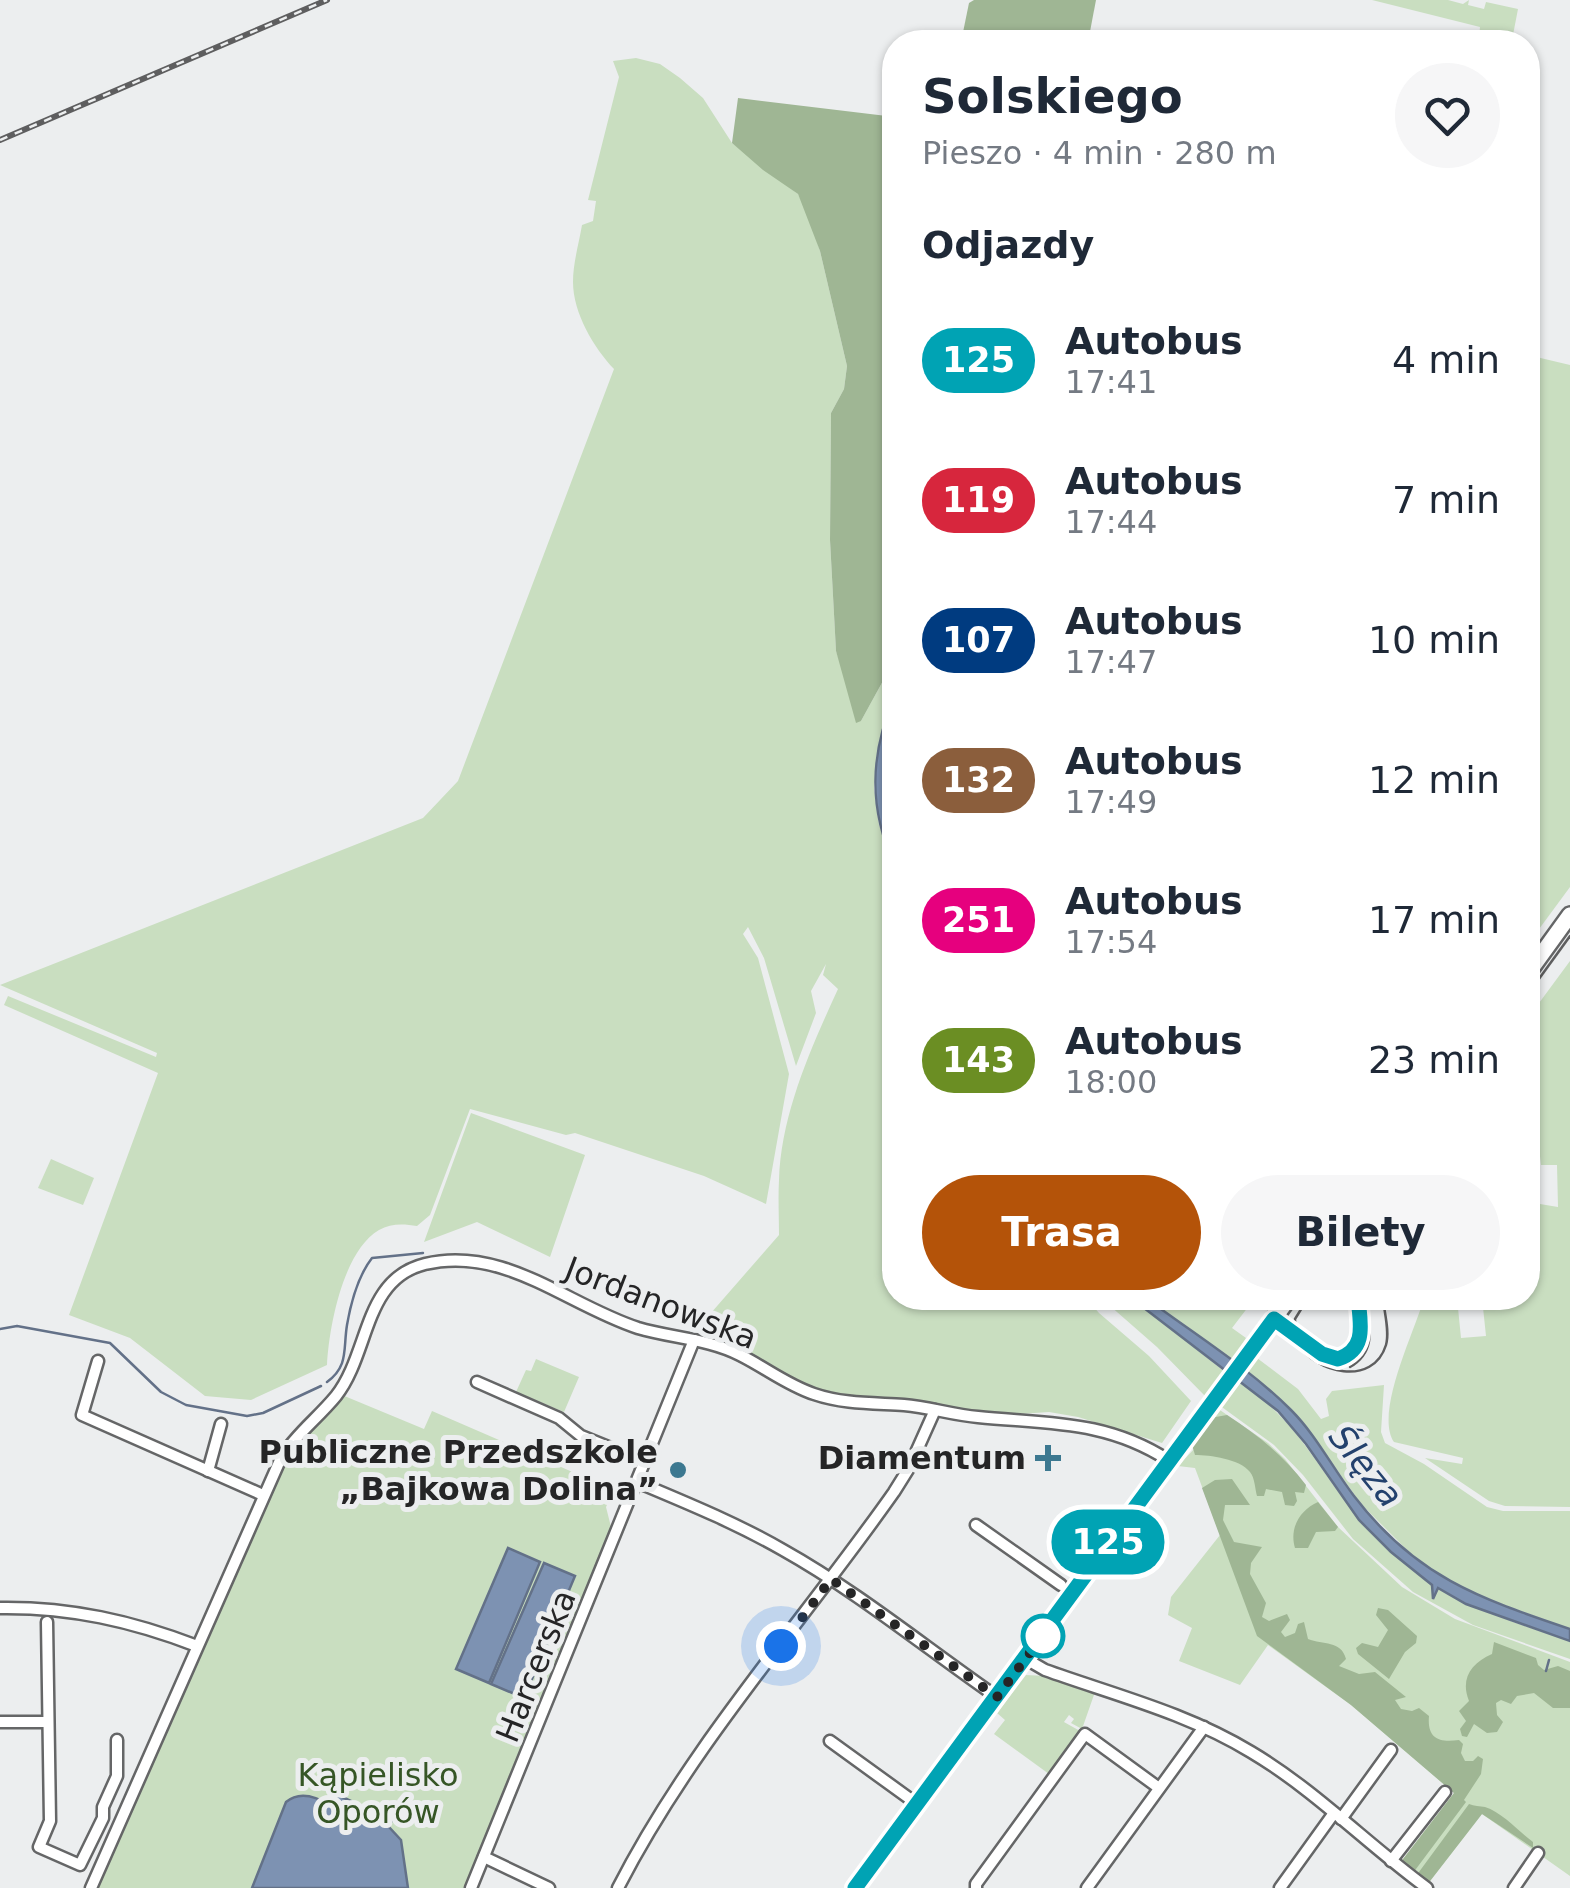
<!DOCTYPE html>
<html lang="pl">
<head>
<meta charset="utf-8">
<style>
  body { margin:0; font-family:"DejaVu Sans",sans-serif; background:#f6f6f7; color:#1f2937; height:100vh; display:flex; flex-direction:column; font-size:38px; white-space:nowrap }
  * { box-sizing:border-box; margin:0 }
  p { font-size:32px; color:#747a83 }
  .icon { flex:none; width:55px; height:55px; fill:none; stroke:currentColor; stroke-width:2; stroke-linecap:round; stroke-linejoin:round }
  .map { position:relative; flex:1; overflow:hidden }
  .drawer { position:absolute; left:882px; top:30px; width:658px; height:1280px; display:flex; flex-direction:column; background:#fff; border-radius:40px; box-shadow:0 2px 8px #0004 }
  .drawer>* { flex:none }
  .badge { padding:0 20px; border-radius:32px; font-size:35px; line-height:65px }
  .you { position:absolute; width:50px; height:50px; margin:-25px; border:8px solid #fff; border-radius:50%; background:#1a73e8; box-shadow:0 0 0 15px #1a73e833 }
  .map>.badge { position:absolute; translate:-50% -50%; box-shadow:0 0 0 5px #fff }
  h2 { padding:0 40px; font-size:38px; line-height:90px }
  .round { display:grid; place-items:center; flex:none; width:105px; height:105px; border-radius:52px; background:#f6f6f7 }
  .overview { display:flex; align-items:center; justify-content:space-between; height:170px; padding:0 40px }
  h1 { font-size:48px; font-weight:800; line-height:75px }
  .action { display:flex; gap:20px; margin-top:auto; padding:20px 40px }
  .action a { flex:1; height:115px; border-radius:60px; background:#b45309; color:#fff; font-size:40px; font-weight:800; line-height:115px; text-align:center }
  .action a+a { background:#f6f6f7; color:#1f2937 }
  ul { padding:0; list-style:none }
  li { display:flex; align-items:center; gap:30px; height:140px; padding:0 40px }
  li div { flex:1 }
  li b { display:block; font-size:38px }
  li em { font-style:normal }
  li .badge { min-width:110px; font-weight:700; text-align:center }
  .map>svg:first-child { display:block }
</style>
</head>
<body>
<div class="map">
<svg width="1570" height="1888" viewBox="0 0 1570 1888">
  <rect width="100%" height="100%" fill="#eceeef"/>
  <g fill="#c9dec0" fill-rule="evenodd">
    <polygon points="1372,0 1448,0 1463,4 1469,0 1468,5 1484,9 1486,2 1518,9 1512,40 1520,42 1479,37 1480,27"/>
    <path d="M636,58L660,64L680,78L703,98L732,143L798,194L808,214L820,251L847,366L844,389L831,413L830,540L836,651L861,721L895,659V696L880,740L874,788L879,825L895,866V1298H1086L1099,1313L1149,1356L1191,1401L1162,1443L1078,1417L1049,1412L1005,1415L967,1412L917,1401L833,1395L806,1387L705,1338L704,1321L779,1235C779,1217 778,1198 779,1180C781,1114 811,1048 838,989L823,975L826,964L811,991L816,1013L796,1066L764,958L748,927L743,934L758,958L789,1074L766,1204L704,1176L575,1133L566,1135L470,1109L430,1215L417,1226C404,1224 391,1223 379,1230C343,1251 329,1327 327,1365L251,1400L205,1396L130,1338L69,1315L158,1073L4,1005L8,996L156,1057L157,1053L0,985L423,818L458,781L614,369C594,348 573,313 573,282C573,263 579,243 582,225L593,221L596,201L588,200L619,77L613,61Z"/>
    <polygon points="1528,355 1570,365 1570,887 1528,944"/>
    <path d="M1570,961V1507L1505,1506L1489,1501L1425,1458L1462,1464L1463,1458L1394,1442C1374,1413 1415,1331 1424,1298H1457L1461,1338L1486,1336L1482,1298H1528V1202L1558,1207L1557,1165H1541L1538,1139L1528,1110V1018Z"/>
    <polygon points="471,1113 585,1155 550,1257 477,1222 424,1242"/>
    <polygon points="51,1159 94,1178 83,1205 38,1188"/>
    <polygon points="1101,1298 1131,1298 1224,1371 1205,1396 1157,1347"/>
    <polygon points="1146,1298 1255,1298 1232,1328 1246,1338 1231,1362"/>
    <polygon points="1257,1358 1298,1389 1321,1419 1329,1416 1326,1399 1332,1391 1384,1385 1381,1432 1385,1443 1424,1464 1487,1507 1503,1511 1570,1511 1570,1629 1465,1591 1417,1560 1361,1504 1302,1421 1244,1371"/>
    <polygon points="536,1359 579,1377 564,1412 516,1392 526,1370 531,1371"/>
    <path d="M1237,1380C1299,1422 1314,1463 1358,1518C1379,1544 1406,1565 1432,1585L1433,1599L1437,1587L1513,1622L1570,1641V1659L1473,1625L1413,1592L1353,1539L1303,1475L1274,1445L1219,1405Z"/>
    <path d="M342,1395L424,1429L432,1411L614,1490L606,1507L612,1531L465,1888H98L287,1456ZM507,1549L540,1562L488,1683L456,1669ZM544,1563L575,1577L523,1697L492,1683Z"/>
    <polygon points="1217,1408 1268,1443 1285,1459 1338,1527 1402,1587 1455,1619 1570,1662 1570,1876 1482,1814 1427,1885 1400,1863 1454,1793 1351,1705 1268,1645 1240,1685 1179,1661 1192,1628 1168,1615 1171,1597 1220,1535 1195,1468 1178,1466 1195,1448 1192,1445"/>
    <polygon points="1026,1675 1046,1676 1095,1692 1082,1729 1071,1723 1074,1719 1069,1715 1064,1722 1080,1731 1049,1774 994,1734 1005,1720 997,1713"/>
  </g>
  <g fill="#9fb694">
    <polygon points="974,0 1096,0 1088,42 961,42 969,3"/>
    <polygon points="738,98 895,117 895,659 861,721 856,723 836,651 830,540 831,413 844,389 847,366 820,251 798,194 763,170 732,143"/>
    <path d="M1227,1415C1258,1435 1284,1456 1306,1485L1304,1493L1295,1492L1297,1501L1294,1506L1285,1505L1282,1492L1266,1489L1264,1496H1257C1255,1489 1255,1478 1250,1472C1240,1459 1210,1455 1195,1455L1192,1445L1210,1418Z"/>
    <path d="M1232,1479L1250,1505H1225L1223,1520L1234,1542L1262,1547L1251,1563L1250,1574L1266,1603L1262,1617L1269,1621L1287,1614L1290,1620L1281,1632L1285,1637L1295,1633L1298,1624L1304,1622L1308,1639C1323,1645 1341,1640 1346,1659L1339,1666L1359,1674L1375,1672L1406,1697L1395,1700L1401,1709L1412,1711L1419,1708L1429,1716C1427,1738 1438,1743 1459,1740L1463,1744L1461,1753L1465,1761H1473L1478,1756L1483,1759L1481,1774L1464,1800L1466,1802L1413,1873L1400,1863L1454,1793L1351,1705L1257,1636L1202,1488L1215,1480Z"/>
    <path d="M1318,1502L1338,1527L1335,1531L1316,1532L1308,1548H1295C1289,1528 1300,1510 1318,1502Z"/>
    <polygon points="1378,1608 1388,1610 1417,1636 1416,1643 1405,1652 1389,1679 1358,1654 1356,1648 1362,1643 1378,1647 1388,1630 1376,1615"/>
    <path d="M1494,1642L1536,1658L1538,1665L1544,1670L1558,1666L1570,1671V1708H1553L1534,1693L1517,1696L1511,1704L1501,1700L1496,1703L1497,1715L1503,1722L1497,1732L1487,1733L1474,1724L1467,1737L1462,1736L1460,1729L1466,1721L1459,1711L1469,1701C1460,1679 1471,1663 1492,1654Z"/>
    <path d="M1469,1804C1474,1806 1480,1806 1485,1807C1502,1812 1519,1832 1533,1842V1848L1482,1814L1427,1885L1416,1876Z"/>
  </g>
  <g fill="#7d92b2" stroke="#637188" stroke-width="2.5">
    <path d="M895,696C895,726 887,754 887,784C887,812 895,837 895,865C868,810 870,752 895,696Z"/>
    <path d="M1131,1298H1146C1194,1334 1248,1367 1291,1410C1316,1435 1332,1467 1354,1496C1415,1576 1478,1598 1570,1629V1641L1466,1604L1438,1588L1433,1599L1432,1585L1391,1552L1359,1520L1306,1444L1278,1411Z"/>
    <polygon points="508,1548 540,1562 489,1683 456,1669"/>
    <polygon points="544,1563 575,1576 524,1698 491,1684"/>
    <path d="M338,1795L392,1820L389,1827L401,1840L408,1888H252L286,1802C300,1790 317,1797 330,1805Z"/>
  </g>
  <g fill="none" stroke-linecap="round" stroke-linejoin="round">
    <g stroke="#637188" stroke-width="2.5">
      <polyline points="0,1329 17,1326 110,1343 161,1392 186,1405 247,1416 263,1413 321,1386"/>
      <path d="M327,1382C349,1366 343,1349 347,1325C351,1302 358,1276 372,1258L423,1253"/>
      <polyline points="1546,1671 1549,1660"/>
    </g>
    <defs>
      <g id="minor">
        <polyline points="98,1361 82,1415 263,1495"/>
        <polyline points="477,1382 559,1418 581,1436 645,1462"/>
        <polyline points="208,1471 221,1424"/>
        <path d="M637,1482C687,1503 736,1523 783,1550C858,1592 926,1648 997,1697"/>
        <polyline points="976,1525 1061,1585"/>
        <path d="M0,1608C70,1607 132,1621 197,1646"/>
        <polyline points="47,1622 50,1821 39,1847 80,1865 103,1818 103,1807 117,1776 117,1740"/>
        <path d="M1026,1659L1045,1670C1115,1695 1187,1713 1251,1752C1315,1790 1367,1844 1427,1888"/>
        <polyline points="0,1722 48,1722"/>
        <polyline points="830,1741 917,1804"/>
        <polyline points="1341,1819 1391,1750"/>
        <polyline points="484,1857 549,1888"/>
        <polyline points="1391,1861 1445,1792"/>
        <path d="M91,1888L281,1458C296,1434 318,1418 336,1396C370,1353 363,1279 425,1264C504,1245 567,1305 638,1328C672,1338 709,1339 740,1355C766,1368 787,1385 814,1394C843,1404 874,1403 904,1405C929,1407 953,1415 978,1417C1049,1424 1106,1420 1168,1460"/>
        <polyline points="471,1888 694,1340"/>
        <path d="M618,1888C691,1745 802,1623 894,1492L909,1468L935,1410"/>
        <polyline points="976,1888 976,1884 1085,1734 1159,1788"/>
        <polyline points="1087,1888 1204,1727"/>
        <polyline points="1280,1888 1334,1813"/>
        <polyline points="1514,1888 1538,1853"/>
      </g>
      <g id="secondary">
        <polyline points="1528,973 1570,915"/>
        <polyline points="855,1888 1289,1298"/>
      </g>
    </defs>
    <use href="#minor" stroke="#656667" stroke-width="15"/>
    <use href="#secondary" stroke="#656667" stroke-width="20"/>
    <use href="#minor" stroke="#fff" stroke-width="10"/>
    <use href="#secondary" stroke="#fff" stroke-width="15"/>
    <g stroke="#5e5e5f" stroke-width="2.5">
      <polyline points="1528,994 1570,936"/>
      <path d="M1308,1298L1295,1319L1296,1342C1316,1374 1373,1387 1386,1345C1390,1331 1384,1312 1383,1298"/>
      <path d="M1350,1367C1378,1351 1369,1324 1366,1298"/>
    </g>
    <defs>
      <polyline id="rail" points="0,140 327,0"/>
    </defs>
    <use href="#rail" stroke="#5e5e5f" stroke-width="6"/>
    <use href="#rail" stroke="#eceeef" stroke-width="2.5" stroke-dasharray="8" stroke-linecap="butt"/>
  </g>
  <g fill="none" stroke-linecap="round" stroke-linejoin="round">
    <defs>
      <path id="line" d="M855,1888L1274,1319L1322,1354L1338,1359C1368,1349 1360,1322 1358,1298"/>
    </defs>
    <use href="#line" stroke="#fff" stroke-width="22"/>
    <use href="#line" stroke="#00a3b4" stroke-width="15"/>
    <polyline stroke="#252526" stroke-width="10" stroke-dasharray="0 18" points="781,1646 831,1579 997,1697 1044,1634 1043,1636"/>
  </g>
  <g fill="#3c7890" stroke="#eceeef" stroke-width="4">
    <path d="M1043 1443h10v10h10v10h-10v10h-10v-10h-10v-10h10z"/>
    <circle cx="678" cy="1470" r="10"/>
  </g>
  <circle fill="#fff" stroke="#00a3b4" stroke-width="5" cx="1043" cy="1636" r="20"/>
  <g text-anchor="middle" stroke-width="10" stroke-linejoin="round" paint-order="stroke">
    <g font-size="32" fill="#252526" stroke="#eceeef">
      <text transform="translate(661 1303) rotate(21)" y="11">Jordanowska</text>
      <text transform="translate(536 1666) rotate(-68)" y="11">Harcerska</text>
    </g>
    <g font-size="32" font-weight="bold" fill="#252526" stroke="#eceeef" text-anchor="end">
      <text x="658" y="1463">Publiczne Przedszkole<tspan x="658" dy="37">„Bajkowa Dolina”</tspan></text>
      <text x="1026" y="1469">Diamentum</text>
    </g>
    <g font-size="32" fill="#365626" stroke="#eceeef">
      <text x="378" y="1786">Kąpielisko<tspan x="378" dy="37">Oporów</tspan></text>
    </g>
    <g font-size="35" font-style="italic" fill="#23416d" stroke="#eceeef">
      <text transform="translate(1366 1466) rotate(51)" y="12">Ślęza</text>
    </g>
  </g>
</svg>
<div class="you" style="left:781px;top:1646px"></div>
<b class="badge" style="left:1108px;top:1542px;background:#00a3b4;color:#fff">125</b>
<section class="drawer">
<div class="overview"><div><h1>Solskiego</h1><p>Pieszo · 4 min · 280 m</p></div><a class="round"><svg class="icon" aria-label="heart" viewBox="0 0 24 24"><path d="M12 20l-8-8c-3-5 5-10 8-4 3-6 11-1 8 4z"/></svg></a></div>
<h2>Odjazdy</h2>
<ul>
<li><span class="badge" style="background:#00a3b4;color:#fff">125</span><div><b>Autobus</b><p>17:41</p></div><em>4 min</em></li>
<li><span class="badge" style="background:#d7263d;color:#fff">119</span><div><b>Autobus</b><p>17:44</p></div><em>7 min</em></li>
<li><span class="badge" style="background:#003b80;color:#fff">107</span><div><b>Autobus</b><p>17:47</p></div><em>10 min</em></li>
<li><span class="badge" style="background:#8b5e3c;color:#fff">132</span><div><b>Autobus</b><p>17:49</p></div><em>12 min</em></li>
<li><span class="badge" style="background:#e6007e;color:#fff">251</span><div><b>Autobus</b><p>17:54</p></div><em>17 min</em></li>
<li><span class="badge" style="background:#6b8e23;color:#fff">143</span><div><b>Autobus</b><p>18:00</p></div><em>23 min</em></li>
</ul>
<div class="action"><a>Trasa</a><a>Bilety</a></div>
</section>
</div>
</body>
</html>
